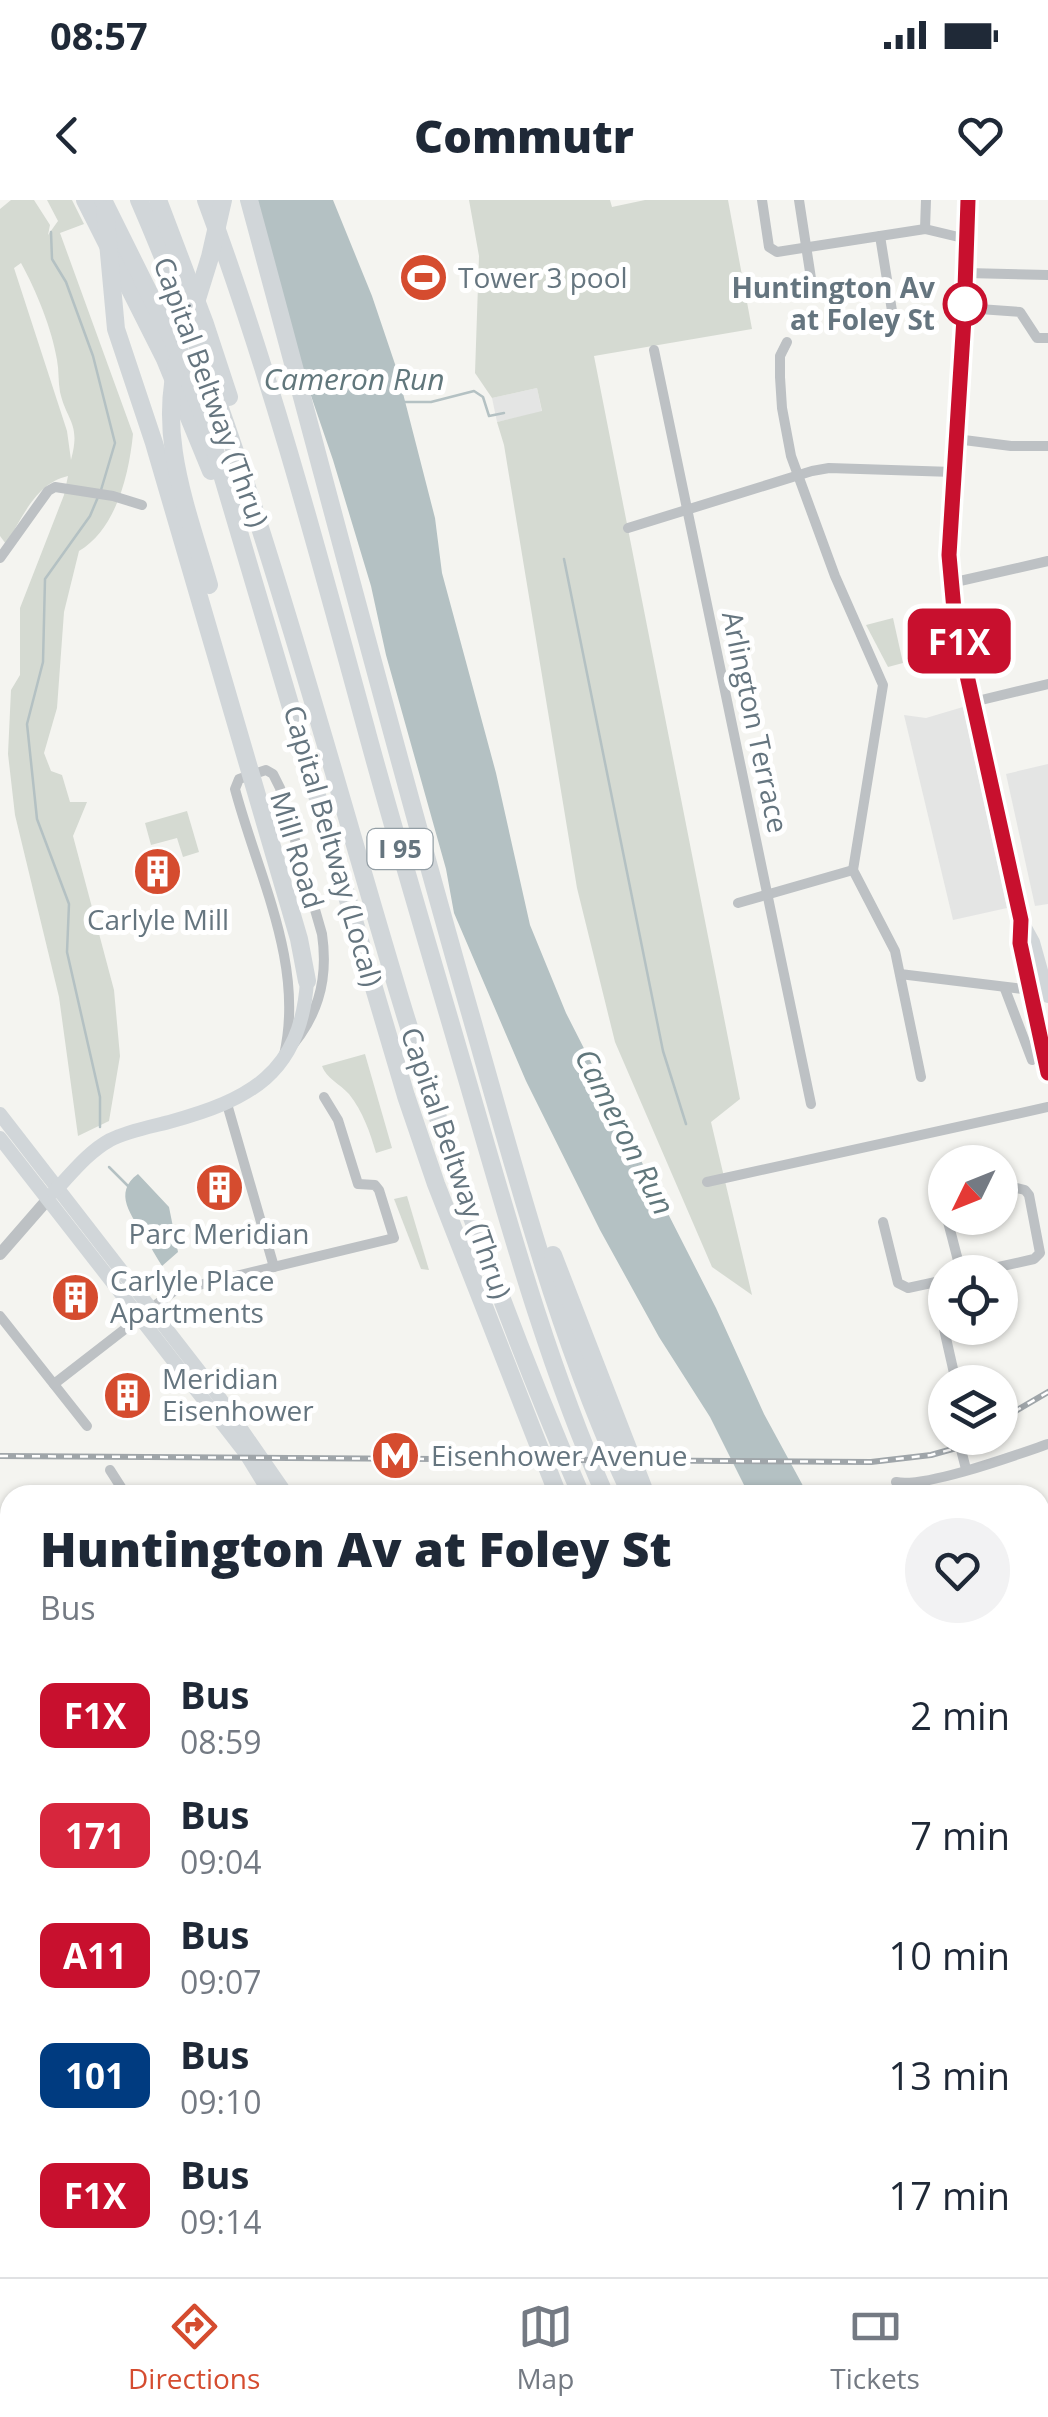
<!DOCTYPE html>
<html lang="en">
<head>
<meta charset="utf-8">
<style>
  body { margin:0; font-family:"Open Sans",sans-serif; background:#f2f2f3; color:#1f2937; height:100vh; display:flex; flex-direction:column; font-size:38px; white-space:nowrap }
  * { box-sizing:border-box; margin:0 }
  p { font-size:32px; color:#747a83 }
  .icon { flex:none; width:55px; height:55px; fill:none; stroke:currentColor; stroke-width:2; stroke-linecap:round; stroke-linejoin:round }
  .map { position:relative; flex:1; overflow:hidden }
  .side { position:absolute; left:0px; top:1285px; width:1050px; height:792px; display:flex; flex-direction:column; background:#fff; border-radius:30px 30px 0 0; box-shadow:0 2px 8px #0004 }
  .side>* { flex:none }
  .badge { padding:0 20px; border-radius:15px; font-size:35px; line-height:65px }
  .needle { width:65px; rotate:227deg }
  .controls { position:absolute; left:928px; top:945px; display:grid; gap:20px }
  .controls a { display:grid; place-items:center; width:90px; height:90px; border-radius:50%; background:#fff; box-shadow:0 2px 8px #0004; font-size:50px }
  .map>.badge { position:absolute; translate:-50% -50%; box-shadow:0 0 0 5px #fff }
  .round { display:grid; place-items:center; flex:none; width:105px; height:105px; border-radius:52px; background:#f2f2f3 }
  .overview { display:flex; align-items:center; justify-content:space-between; height:170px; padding:0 40px }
  h1 { font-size:48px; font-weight:800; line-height:75px }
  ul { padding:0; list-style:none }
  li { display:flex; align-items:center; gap:30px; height:120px; padding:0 40px }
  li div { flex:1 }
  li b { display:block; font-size:38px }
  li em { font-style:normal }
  li .badge { min-width:110px; font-weight:700; text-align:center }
  .status { display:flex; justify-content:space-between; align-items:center; height:70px; padding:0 50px; background:#fff; direction:ltr }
  .status svg { height:28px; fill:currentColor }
  header { display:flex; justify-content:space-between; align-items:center; height:130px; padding:0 40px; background:#fff; font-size:45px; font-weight:800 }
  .menu { display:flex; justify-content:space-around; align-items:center; height:140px; border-top:2px solid #e0e1e3; background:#fff; font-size:28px; color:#747a83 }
  .menu a { display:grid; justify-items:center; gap:5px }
  .menu .active { color:#d54c2f }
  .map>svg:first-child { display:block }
</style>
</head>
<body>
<div class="status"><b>08:57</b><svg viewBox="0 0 49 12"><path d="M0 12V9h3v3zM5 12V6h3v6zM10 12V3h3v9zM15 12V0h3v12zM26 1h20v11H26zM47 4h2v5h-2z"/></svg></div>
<header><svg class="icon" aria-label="back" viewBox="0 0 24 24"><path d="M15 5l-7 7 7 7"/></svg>Commutr<svg class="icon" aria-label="heart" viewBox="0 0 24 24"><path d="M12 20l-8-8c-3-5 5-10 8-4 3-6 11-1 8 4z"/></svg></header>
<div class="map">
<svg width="1048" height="2077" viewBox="0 0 1048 2077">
  <rect width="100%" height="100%" fill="#f4f4f0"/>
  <g fill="#e4e5e4">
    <polygon points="537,188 542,212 497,222 492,198"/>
    <polygon points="963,507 1007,708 953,720 904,515 926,518"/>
    <polygon points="1048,564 1048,704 1035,706 1006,574"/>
    <polygon points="1048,1447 1048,1538 1040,1531 1040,1449"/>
    <polygon points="24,2068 67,2068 73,2077 25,2077"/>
    <polygon points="371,2068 451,2068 463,2077 379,2077"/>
  </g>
  <g fill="#d5dad2" fill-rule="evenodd">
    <path d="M11,0H34L50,25L48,35L58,21L47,0H72L84,24L60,33L133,234C129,275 116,329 79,351L64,412L57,508L44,553L51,571L62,575L70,602H87L73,636L114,790L120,856L109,921L78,936L59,797L15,615L8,554L11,490L20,475V408L64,295L68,276C36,283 22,318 6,344L0,336V9ZM21,63C36,90 52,129 57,160C59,170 58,181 60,192C67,222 81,223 71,260L67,231L14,68Z"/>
    <polygon points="469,0 610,0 612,7 645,0 728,0 752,129 594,156 740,899 711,922 752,1095 712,1067 615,842 577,688 504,245 497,222 542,211 537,188 492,198 475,173 479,56"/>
    <polygon points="893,418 903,463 888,467 866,425"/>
    <polygon points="187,611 199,652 183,657 177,638 151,645 145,623"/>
    <path d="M365,854L392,948L376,953C370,932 363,912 349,894C340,884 326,878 322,866Z"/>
    <polygon points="407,996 429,1070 421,1069 394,999"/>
    <polygon points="69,2068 227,2068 235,2077 75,2077"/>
  </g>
  <g fill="#b4c1c3">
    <polygon points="244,0 333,0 372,96 397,170 435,318 442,373 496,573 530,725 566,813 716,1108 764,1214 808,1295 749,1295 710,1217 659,1137 600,1030 526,881 454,713 446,669 386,455 371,386 333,260"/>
    <path d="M138,974L169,1007L178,1052L162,1066C156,1057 151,1047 145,1037C132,1016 112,993 138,974Z"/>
    <polygon points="1040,1538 1048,1542 1048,1608 1040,1599"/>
  </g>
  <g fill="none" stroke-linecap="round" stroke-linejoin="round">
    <g stroke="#b4c1c3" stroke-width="2.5">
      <polyline points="51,32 52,59 66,82 93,156 115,243 101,290"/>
      <polyline points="404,202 431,202 474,191 483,197 489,216 504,213"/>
      <polyline points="98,297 90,316 45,379 43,462 27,524 37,619 69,704 67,752 100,897 100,927"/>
      <polyline points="564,359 663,851 686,924"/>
      <polyline points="109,967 128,986"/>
      <polyline points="461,2068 473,2077"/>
    </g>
    <g stroke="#bdc1c4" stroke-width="10">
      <polyline points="762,0 769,47 777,52 925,29 967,39"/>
      <polyline points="799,0 814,98"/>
      <polyline points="925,29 926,0"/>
      <polyline points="880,36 893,117"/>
      <polyline points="966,73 1048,75"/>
      <polyline points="965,108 1020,112 1037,138 1048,138"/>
      <polyline points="787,142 780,156 780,177 782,208 791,256 835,376 883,485 853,670 895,751 921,877"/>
      <polyline points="654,150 811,904"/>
      <polyline points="956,239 1011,246 1048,246"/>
      <polyline points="628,328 812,271 829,268 953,272"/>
      <polyline points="0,358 48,291 55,287 113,296 142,305"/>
      <polyline points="951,383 1048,361"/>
      <polyline points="973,502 1048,484"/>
      <path d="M266,570L273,574L280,588L322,734C329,782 317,820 284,855C305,764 258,676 235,589L239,579Z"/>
      <polyline points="738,703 853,670"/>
      <polyline points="900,774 1048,792"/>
      <polyline points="1005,789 1032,860"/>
      <polyline points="227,904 274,1067"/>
      <polyline points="707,982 1048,907"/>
      <polyline points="947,1018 961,1072"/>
      <polyline points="883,1022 898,1083 908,1088 945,1080"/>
      <polyline points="976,1072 1034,1059 1040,1053 1029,995 1025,990 1017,988 1000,992"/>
      <polyline points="934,1085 956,1182"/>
      <polyline points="0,1116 87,1226"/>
      <polyline points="54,1184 174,1091 394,1038 379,990 375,985 358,984 338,920 324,897"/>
      <polyline points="958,1238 966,1269"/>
      <polyline points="110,1270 126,1295"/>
      <path d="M896,1282C926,1288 1016,1255 1048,1244"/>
      <polyline points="0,1463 10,1458"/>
      <polyline points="0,1773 10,1785"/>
      <polyline points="0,1843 10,1841"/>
      <polyline points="494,2068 510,2074 525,2068"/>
      <polyline points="694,2068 702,2077"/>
      <polyline points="611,2077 621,2068"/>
    </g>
    <g stroke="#bdc1c4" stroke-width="12">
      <polyline points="0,1054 48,999"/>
      <polyline points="0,1520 10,1551"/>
      <polyline points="1,1543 10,1571"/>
      <polyline points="721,2068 728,2077"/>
    </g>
    <g stroke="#d1d6d9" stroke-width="14">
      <polyline points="968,0 964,118 949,355 955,421 1021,720 1020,743 1048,873"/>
      <polyline points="1022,722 1033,742 1048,796"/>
      <polyline points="0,914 217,1194 287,1295"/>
      <polyline points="0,938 246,1254 271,1295"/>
      <path d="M54,992C71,974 88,952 110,940C128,931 150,927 169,922C249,900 301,874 307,781"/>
      <polyline points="755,2068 762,2077"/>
      <polyline points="774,2068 781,2077"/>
    </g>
    <g stroke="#d1d6d9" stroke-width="15">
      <polyline points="1040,1713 1048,1725"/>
      <polyline points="0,1918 10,1920"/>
      <polyline points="0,1946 10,1944"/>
      <polyline points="0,1958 10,1956"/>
      <polyline points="7,2077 1,2046 10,2003"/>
    </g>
    <g stroke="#d1d6d9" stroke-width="18">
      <polyline points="85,0 165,159 211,271"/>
      <polyline points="103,0 172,139 210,234 406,896 436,984 558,1295"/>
      <path d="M139,0C251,258 319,529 400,798C451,967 511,1133 581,1295"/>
      <polyline points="158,0 205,124 229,197"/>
      <path d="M206,0C271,175 319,356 368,536C400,653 435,769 469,886C509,1024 547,1163 605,1295"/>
      <path d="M249,0C323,272 393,545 471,816C517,977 559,1142 631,1295"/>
      <polyline points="105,10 116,129 154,243 299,739 307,781"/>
      <polyline points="188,128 210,57 223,0"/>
      <path d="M180,152C155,232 187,308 209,385"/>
      <polyline points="553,1055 646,1295"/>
      <polyline points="1040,1785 1048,1798"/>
      <polyline points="1045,1826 1048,1826"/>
      <polyline points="1040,1930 1048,1938"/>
      <polyline points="1040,1962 1048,1974"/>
      <polyline points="1040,2006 1048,2018"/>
      <polyline points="1040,2042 1048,2054"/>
      <polyline points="970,2068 985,2077"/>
      <polyline points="1008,2068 1014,2077"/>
      <polyline points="1025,2068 1032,2077"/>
    </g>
    <defs>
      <g id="rail">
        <polyline points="1000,1220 1048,1192"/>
        <polyline points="0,1256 871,1262 931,1255 992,1238"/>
        <polyline points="0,1611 10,1624"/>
        <polyline points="0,1643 10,1655"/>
        <polyline points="0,1730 10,1742"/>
        <polyline points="283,2068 291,2077"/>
        <polyline points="339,2068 346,2077"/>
        <polyline points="363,2068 371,2077"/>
      </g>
    </defs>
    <use href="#rail" stroke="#9fa5a9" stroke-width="6"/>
    <use href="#rail" stroke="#fff" stroke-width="2.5" stroke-dasharray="8" stroke-linecap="butt"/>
  </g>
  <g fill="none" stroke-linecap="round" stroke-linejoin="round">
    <defs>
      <polyline id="line" points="968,0 964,118 949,355 955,421 1021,720 1020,743 1048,873"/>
    </defs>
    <use href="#line" stroke="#fff" stroke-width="22"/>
    <use href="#line" stroke="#c8102e" stroke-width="15"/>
  </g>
  <defs>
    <symbol id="stadium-disc" viewBox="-11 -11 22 22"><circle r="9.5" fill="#d54c2f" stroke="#fff"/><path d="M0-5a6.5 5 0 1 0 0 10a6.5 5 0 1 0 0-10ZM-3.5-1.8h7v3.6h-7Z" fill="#fff"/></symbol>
    <symbol id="building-disc" viewBox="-11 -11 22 22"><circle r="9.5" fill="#d54c2f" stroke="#fff"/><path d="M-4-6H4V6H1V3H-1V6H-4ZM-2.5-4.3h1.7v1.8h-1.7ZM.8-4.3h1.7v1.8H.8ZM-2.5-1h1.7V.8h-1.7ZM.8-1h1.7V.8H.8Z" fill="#fff"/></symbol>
    <symbol id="metro-disc" viewBox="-11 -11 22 22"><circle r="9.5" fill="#d54c2f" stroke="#fff"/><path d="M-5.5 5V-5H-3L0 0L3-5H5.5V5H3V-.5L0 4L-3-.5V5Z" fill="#fff"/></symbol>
  </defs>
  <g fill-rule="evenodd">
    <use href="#stadium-disc" x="396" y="50" width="55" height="55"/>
    <use href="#building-disc" x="130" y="644" width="55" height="55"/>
    <use href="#building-disc" x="192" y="960" width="55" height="55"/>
    <use href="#building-disc" x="48" y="1070" width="55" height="55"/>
    <use href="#building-disc" x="100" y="1168" width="55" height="55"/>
    <use href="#metro-disc" x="368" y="1228" width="55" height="55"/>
  </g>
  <circle fill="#fff" stroke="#c8102e" stroke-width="5" cx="965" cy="104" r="20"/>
  <g text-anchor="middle" stroke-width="10" stroke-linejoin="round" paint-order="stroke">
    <rect fill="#fff" stroke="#939ea5" stroke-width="2.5" x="367.5" y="629" width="65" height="40" rx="8"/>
    <g font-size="25" font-weight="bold" fill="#65757f">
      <text x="400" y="658">I 95</text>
    </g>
    <g font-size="28" fill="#65757f" stroke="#fff" text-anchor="start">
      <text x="458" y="88">Tower 3 pool</text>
      <text x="158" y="730" text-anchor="middle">Carlyle Mill</text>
      <text x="219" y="1044" text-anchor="middle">Parc Meridian</text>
      <text x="110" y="1091">Carlyle Place<tspan x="110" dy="32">Apartments</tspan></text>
      <text x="162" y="1189">Meridian<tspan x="162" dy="32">Eisenhower</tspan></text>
      <text x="431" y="1266">Eisenhower Avenue</text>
    </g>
    <g font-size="28" font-weight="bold" fill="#65757f" stroke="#fff" text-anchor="end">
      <text x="935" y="98">Huntington Av<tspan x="935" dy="32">at Foley St</tspan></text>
    </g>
    <g font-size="28" fill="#65757f" stroke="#fff">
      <text transform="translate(211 192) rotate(70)" y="10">Capital Beltway (Thru)</text>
      <text transform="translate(755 522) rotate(78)" y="10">Arlington Terrace</text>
      <text transform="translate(333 646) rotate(74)" y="10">Capital Beltway (Local)</text>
      <text transform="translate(297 650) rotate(73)" y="10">Mill Road</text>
      <text transform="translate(456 963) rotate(71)" y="10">Capital Beltway (Thru)</text>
    </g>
    <g font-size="30" font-style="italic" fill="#61777c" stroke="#fff">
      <text x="354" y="190">Cameron Run</text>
      <text transform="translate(624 932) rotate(63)" y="10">Cameron Run</text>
    </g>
  </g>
</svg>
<div class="controls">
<a><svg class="needle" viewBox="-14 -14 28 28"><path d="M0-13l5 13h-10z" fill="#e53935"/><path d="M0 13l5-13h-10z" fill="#747a83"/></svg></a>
<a><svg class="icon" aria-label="locate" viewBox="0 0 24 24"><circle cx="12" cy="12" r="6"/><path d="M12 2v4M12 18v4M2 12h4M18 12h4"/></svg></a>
<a><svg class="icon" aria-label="layers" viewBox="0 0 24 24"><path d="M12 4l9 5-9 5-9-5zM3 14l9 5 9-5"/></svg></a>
</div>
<b class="badge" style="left:959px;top:441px;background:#c8102e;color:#fff">F1X</b>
<section class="side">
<div class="overview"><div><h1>Huntington Av at Foley St</h1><p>Bus</p></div><a class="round"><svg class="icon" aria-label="heart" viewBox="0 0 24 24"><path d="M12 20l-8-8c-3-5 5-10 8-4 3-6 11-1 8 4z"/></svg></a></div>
<ul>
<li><span class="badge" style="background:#c8102e;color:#fff">F1X</span><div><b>Bus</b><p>08:59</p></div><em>2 min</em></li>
<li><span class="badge" style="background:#d7263d;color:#fff">171</span><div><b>Bus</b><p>09:04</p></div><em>7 min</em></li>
<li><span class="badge" style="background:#c8102e;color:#fff">A11</span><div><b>Bus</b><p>09:07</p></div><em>10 min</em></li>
<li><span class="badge" style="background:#003b80;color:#fff">101</span><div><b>Bus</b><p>09:10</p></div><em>13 min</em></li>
<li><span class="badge" style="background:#c8102e;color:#fff">F1X</span><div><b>Bus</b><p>09:14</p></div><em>17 min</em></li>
</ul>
</section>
</div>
<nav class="menu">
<a class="active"><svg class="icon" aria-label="directions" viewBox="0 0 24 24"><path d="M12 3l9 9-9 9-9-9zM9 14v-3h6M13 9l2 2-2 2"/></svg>Directions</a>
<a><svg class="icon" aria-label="map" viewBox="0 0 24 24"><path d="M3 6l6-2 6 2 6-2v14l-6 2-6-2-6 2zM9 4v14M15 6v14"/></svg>Map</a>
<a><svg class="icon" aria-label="tickets" viewBox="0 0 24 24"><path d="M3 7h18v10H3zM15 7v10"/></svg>Tickets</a>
</nav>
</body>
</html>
